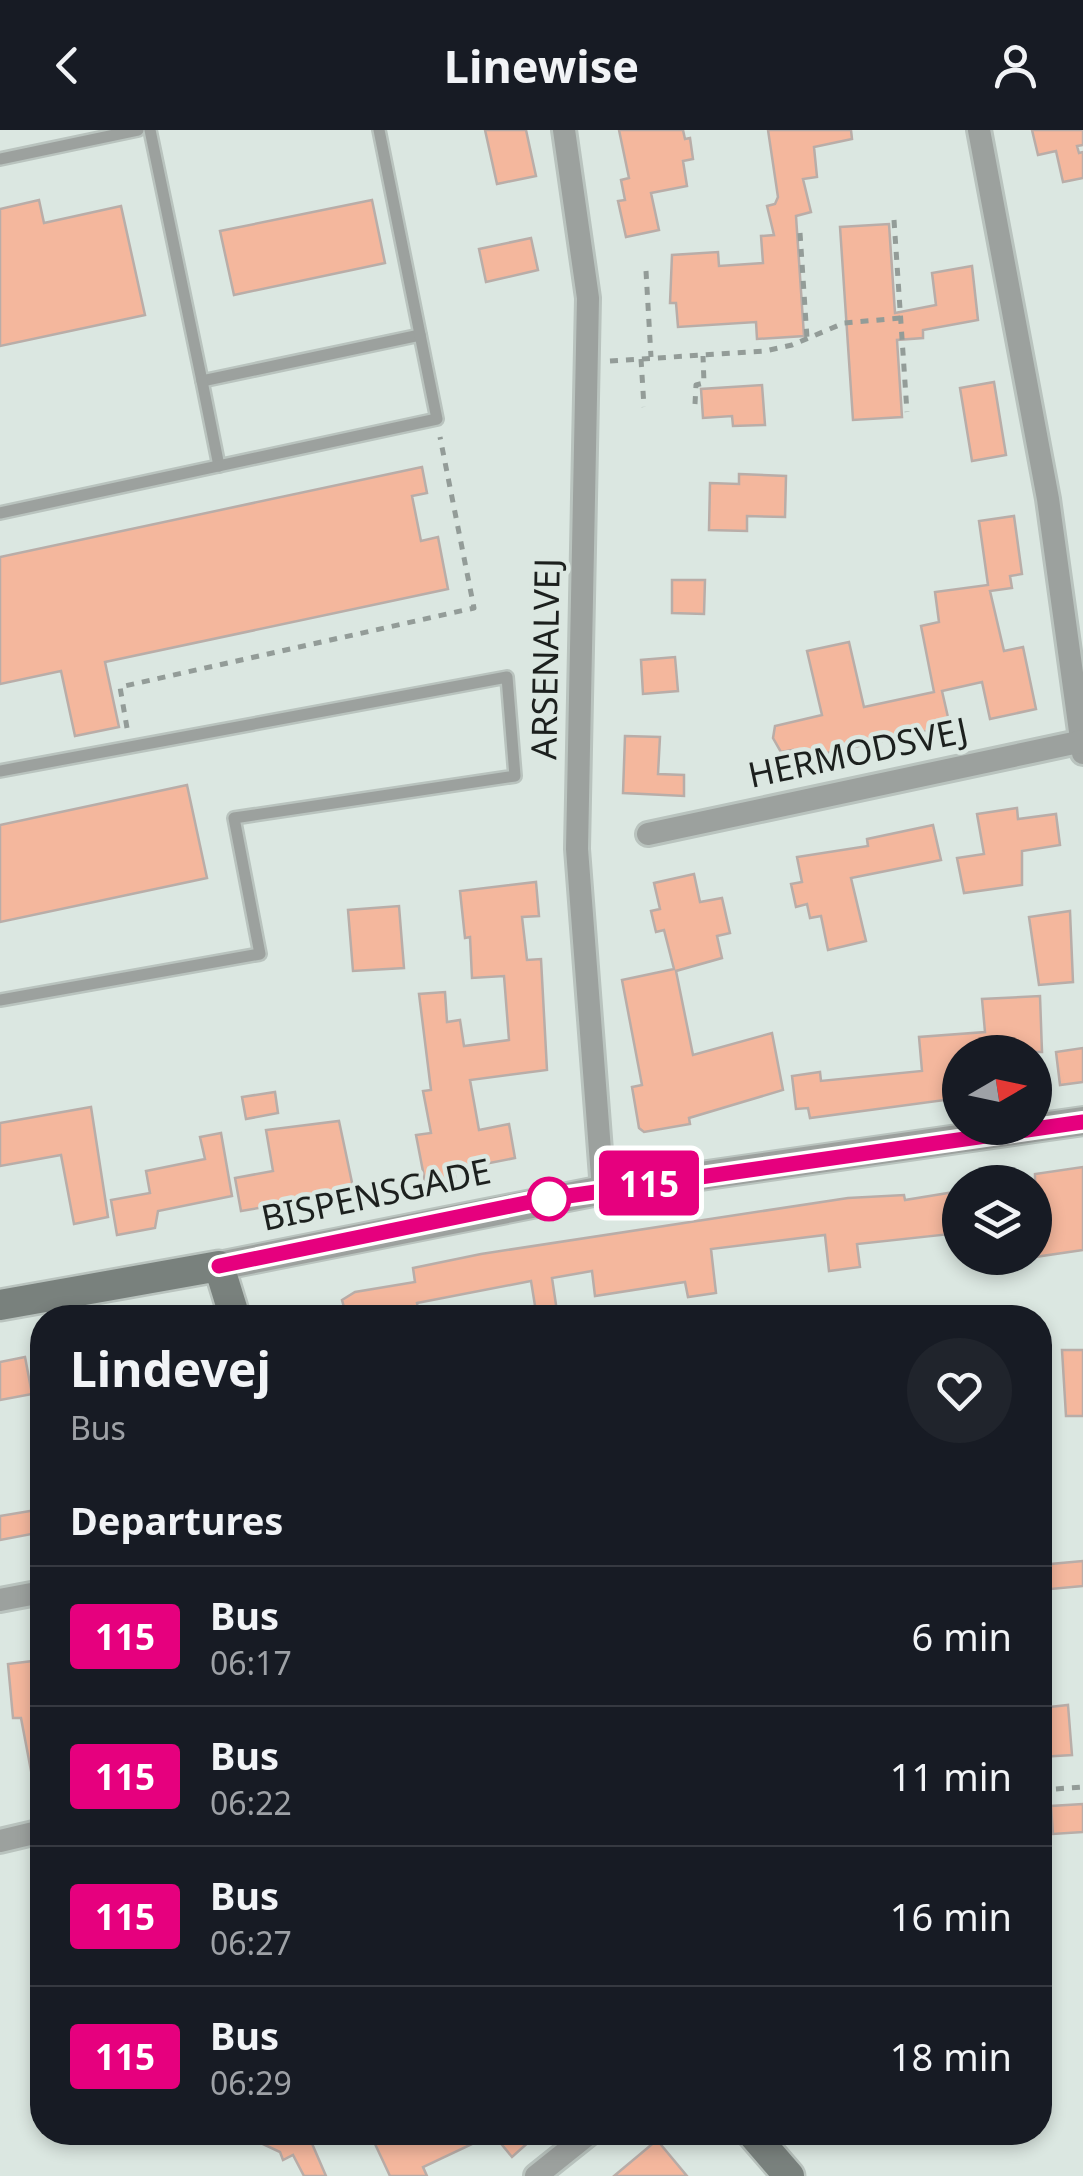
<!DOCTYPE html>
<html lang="en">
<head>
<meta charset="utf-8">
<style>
  body { margin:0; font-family:"Noto Sans",sans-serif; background:#20242c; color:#f1f3f6; height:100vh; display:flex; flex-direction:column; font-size:38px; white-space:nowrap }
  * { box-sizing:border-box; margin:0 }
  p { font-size:32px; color:#9ea1a6 }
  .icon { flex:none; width:55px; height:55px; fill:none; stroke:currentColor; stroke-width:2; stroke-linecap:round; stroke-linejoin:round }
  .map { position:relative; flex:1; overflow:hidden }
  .side { position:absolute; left:30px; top:1175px; width:1022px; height:840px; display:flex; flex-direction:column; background:#171b24; border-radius:40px; box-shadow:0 5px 15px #0003 }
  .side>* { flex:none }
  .badge { padding:0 20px; border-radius:8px; font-size:35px; line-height:65px }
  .needle { width:65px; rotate:81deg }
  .tools { position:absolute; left:942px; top:905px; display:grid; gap:20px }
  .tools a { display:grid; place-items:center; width:110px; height:110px; border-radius:50%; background:#171b24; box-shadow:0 5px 15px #0003; font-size:50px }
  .map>.badge { position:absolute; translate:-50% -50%; box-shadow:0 0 0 5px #fff }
  h2 { padding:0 40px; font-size:38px; line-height:90px }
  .round { display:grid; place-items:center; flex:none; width:105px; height:105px; border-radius:52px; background:#20242c }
  .head { display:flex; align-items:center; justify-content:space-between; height:170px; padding:0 40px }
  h1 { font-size:48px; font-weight:700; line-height:75px }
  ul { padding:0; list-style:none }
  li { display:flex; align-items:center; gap:30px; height:140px; padding:0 40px; border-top:2px solid #363941 }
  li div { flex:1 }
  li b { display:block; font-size:38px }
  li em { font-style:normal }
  li .badge { min-width:110px; font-weight:700; text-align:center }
  header { display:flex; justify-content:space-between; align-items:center; height:130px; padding:0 40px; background:#171b24; font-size:45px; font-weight:700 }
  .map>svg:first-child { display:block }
</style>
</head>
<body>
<header><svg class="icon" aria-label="back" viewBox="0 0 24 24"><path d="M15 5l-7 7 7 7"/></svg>Linewise<svg class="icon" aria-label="person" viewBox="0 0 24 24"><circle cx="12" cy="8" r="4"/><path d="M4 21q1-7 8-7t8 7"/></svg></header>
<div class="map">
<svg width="1083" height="2046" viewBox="0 0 1083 2046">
  <rect width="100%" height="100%" fill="#dbe7e1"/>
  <g fill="#f4b79d" stroke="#b9ada8" stroke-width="2.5">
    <polygon points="485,0 526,0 536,46 497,54"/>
    <polygon points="619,0 683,0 685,9 690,8 693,29 683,31 687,56 651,63 659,100 626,107 618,71 625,70 621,50 629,48"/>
    <polygon points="768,0 851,0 852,9 814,17 817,47 803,49 811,82 796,86 804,206 757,209 756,192 678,197 676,173 670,173 672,125 718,122 719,136 763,133 761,106 774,105 767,76 775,74 778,67"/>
    <polygon points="1032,0 1083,0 1083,15 1077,16 1079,23 1083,22 1083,48 1063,52 1056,21 1038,25"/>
    <polygon points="39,70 44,93 121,76 145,185 0,216 0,79"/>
    <polygon points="372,70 385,133 234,165 220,101"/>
    <polygon points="889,94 895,183 936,175 932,143 972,136 978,190 923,200 923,208 897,210 902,287 853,290 840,97"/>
    <polygon points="531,108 538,140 486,152 479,119"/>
    <polygon points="994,252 1006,325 972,331 960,258"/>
    <polygon points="762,255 765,295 733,296 732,286 703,288 701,259"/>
    <polygon points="422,337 427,363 412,366 421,411 438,407 448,459 105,532 119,597 75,606 61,541 0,554 0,427"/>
    <polygon points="739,344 786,346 785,387 747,386 747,401 709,400 710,353 739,354"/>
    <polygon points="1014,386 1022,444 1010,446 1012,458 990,461 1004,521 1023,517 1036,579 990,589 982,552 942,561 950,596 795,630 793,620 781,622 773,608 775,596 822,585 807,521 849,512 864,577 934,562 921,496 939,492 935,462 988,455 979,391"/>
    <polygon points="672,450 705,450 704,484 672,483"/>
    <polygon points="675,527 678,561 643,564 641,530"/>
    <polygon points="625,606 660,607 658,644 684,645 684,666 623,663"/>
    <polygon points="187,655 207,748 0,792 0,695"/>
    <polygon points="1017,678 1018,689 1056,684 1060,715 1022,721 1022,755 964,763 957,728 984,724 977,684"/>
    <polygon points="933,695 941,730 851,748 866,811 828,820 821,786 810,788 807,774 796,777 791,754 802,752 797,727 868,716 867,709"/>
    <polygon points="694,744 700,772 722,768 730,803 717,806 722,828 676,841 693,925 772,903 783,960 689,988 690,994 644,1002 639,998 632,957 642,955 622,850 674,839 664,800 656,802 651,781 660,779 654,753"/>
    <polygon points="536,752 539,786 522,787 527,830 541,829 547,940 470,950 479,1000 509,994 515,1028 454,1040 456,1051 426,1057 416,1005 431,1003 423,961 431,960 419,864 445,862 447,892 460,890 464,916 509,910 504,846 472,848 470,807 465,808 460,761"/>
    <polygon points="399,776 404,838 353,841 348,780"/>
    <polygon points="1070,781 1073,852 1039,855 1029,787"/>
    <polygon points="1040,866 1042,922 960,922 960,968 810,988 808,978 796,979 792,946 820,942 821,951 922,941 919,907 985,902 982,869"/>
    <polygon points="1083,918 1083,952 1060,955 1056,922"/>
    <polygon points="275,962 278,983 246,989 242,967"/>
    <polygon points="91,977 108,1087 74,1094 61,1025 0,1036 0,993"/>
    <polygon points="339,991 354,1062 241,1081 235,1048 273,1041 266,1000"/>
    <polygon points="221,1003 232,1066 158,1081 155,1098 117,1105 111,1070 150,1063 146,1041 205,1029 200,1007"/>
    <polygon points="1083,1037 1083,1120 1035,1127 1035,1044"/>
    <polygon points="960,1061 960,1103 857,1114 860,1137 829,1141 825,1105 711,1119 716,1163 688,1167 685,1152 595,1166 592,1141 552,1148 558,1188 537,1188 531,1151 417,1173 420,1188 347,1188 342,1170 355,1162 415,1152 413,1138 481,1124 848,1068 904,1065 905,1070"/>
    <polygon points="1062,1220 1083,1220 1083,1286 1066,1286"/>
    <polygon points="25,1227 32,1264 0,1270 0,1232"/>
    <polygon points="42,1379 42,1402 0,1410 0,1386"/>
    <polygon points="1083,1431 1083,1456 1040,1460 1040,1435"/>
    <polygon points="33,1531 38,1571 42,1571 42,1645 32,1646 21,1588 13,1588 8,1534"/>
    <polygon points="1068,1575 1072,1625 1040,1627 1040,1578"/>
    <polygon points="1083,1674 1083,1702 1053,1704 1051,1676"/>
    <polygon points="237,2002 307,2002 326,2046 304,2046 293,2025 283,2030 280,2022"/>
    <polygon points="392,2002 540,2002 512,2027 493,2004 423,2037 427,2046 390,2046 375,2014"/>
    <polygon points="657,2010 687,2046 614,2046"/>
  </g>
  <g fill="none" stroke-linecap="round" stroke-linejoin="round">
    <defs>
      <g id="service">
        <polyline points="150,0 202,251 420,205"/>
        <polyline points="0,29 138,0"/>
        <polyline points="202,251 219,336"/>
        <polyline points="0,383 437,289 379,0"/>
        <polyline points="0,641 507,547 515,646 234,688 260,824 0,870"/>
      </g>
      <g id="minor">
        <polyline points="564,0 588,168 577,719 603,1060"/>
        <polyline points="979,0 1048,369 1083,623"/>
        <polyline points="648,704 1083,611"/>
        <polyline points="0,1470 42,1462"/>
        <polyline points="0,1711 42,1701"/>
        <polyline points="536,2046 591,2002"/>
      </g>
      <polyline id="tertiary" points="219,1136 603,1060 1083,991"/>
      <g id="secondary">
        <polyline points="0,1175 219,1136 235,1188"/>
        <polyline points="751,2002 789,2046"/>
      </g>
    </defs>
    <use href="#service" stroke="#b9c3be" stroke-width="16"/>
    <use href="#minor" stroke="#b9c3be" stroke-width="28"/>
    <use href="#tertiary" stroke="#b9c3be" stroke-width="32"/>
    <use href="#secondary" stroke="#b9c3be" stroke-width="35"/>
    <g stroke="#939c98" stroke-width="5" stroke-dasharray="8 8" stroke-linecap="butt">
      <polyline points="894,90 907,282"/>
      <polyline points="800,103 807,208"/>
      <polyline points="646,141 651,227"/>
      <polyline points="641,229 644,277"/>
      <polyline points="610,231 765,221 792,215 844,193 901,188"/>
      <polyline points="695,274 696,255 704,253 703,226"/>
      <polyline points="127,598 120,557 474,478 440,307"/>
      <polyline points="1040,1660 1083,1657"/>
    </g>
    <use href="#service" stroke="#9ca19e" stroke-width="11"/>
    <use href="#minor" stroke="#9ca19e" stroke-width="22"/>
    <use href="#tertiary" stroke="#9ca19e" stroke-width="28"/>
    <use href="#secondary" stroke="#79817d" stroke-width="30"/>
  </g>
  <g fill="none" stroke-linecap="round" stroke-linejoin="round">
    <defs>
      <polyline id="line" points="219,1136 540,1070 1083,992"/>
    </defs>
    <use href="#line" stroke="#fff" stroke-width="22"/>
    <use href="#line" stroke="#e6007e" stroke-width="15"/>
  </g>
  <circle fill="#fff" stroke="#e6007e" stroke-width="5" cx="549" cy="1069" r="20"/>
  <g text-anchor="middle" stroke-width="9" stroke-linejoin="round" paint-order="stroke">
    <g font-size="35" fill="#1c201e" stroke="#dbe7e1">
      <text transform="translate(546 529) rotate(-89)" y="12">ARSENALVEJ</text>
      <text transform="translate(858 623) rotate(-12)" y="12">HERMODSVEJ</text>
      <text transform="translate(376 1065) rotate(-12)" y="12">BISPENSGADE</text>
    </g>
  </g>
</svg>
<div class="tools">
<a><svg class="needle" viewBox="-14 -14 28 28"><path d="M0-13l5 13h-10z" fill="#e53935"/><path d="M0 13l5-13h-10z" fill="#9ea1a6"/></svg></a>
<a><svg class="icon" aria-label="layers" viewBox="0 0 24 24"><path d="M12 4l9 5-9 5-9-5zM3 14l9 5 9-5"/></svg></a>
</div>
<b class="badge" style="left:649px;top:1053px;background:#e6007e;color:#fff">115</b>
<section class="side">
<div class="head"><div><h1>Lindevej</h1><p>Bus</p></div><a class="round"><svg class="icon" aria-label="heart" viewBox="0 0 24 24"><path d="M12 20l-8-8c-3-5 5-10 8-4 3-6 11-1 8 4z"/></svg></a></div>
<h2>Departures</h2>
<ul>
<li><span class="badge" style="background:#e6007e;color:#fff">115</span><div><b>Bus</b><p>06:17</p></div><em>6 min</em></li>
<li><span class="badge" style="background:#e6007e;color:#fff">115</span><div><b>Bus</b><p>06:22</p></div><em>11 min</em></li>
<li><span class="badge" style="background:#e6007e;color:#fff">115</span><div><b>Bus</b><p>06:27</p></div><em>16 min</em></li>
<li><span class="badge" style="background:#e6007e;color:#fff">115</span><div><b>Bus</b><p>06:29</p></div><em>18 min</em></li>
</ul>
</section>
</div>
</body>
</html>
